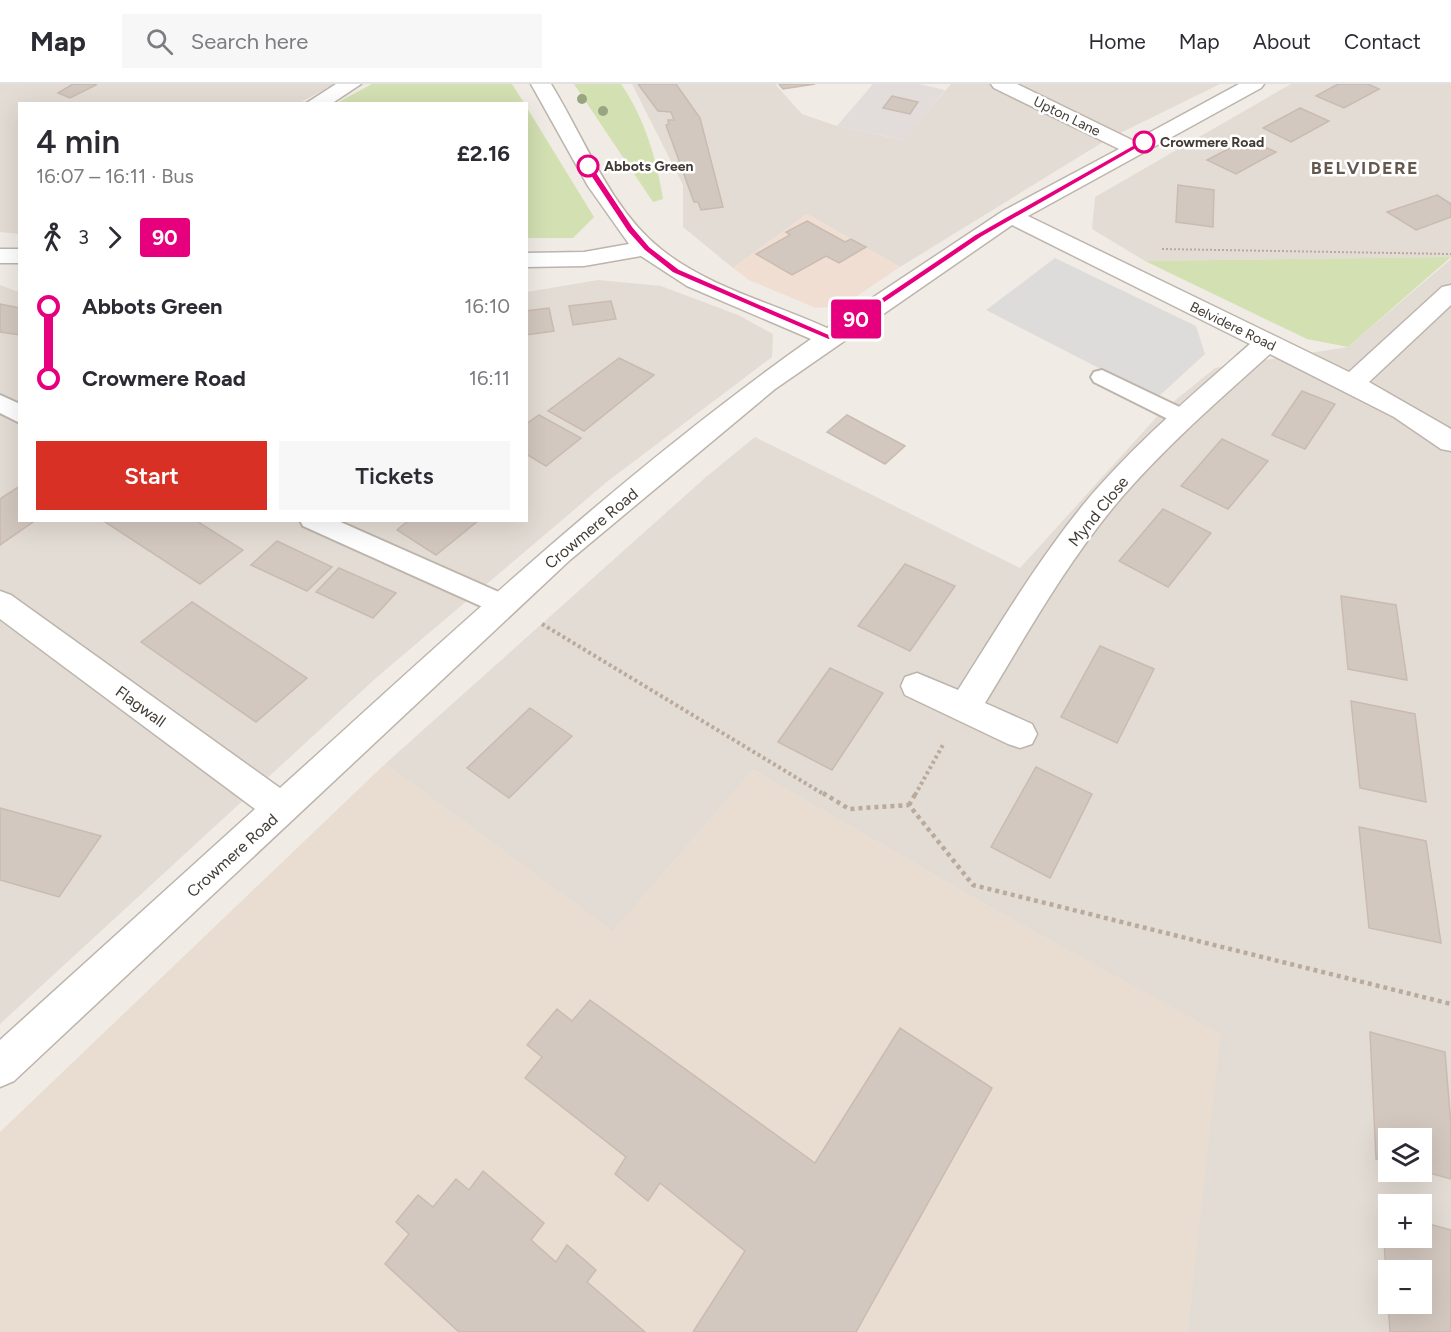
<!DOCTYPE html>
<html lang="en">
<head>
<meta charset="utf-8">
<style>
  body { margin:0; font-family:Figtree,sans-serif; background:#f7f7f7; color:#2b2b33; height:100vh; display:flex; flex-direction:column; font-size:22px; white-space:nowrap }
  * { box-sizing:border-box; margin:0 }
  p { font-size:20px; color:#7c7c81 }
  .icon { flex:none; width:33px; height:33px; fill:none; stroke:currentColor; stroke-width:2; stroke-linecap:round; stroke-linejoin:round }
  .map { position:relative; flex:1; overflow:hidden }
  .drawer { position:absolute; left:18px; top:18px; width:510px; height:420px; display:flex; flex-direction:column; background:#fff; border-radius:0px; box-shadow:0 6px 24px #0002 }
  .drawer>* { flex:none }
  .badge { padding:0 12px; border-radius:4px; font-size:21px; line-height:39px }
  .fabs { position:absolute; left:1378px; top:1044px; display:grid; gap:12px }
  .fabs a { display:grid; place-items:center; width:54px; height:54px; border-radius:0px; background:#fff; box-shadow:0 6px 24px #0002; font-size:30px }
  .map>.badge { position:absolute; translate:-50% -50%; box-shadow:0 0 0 3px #fff }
  .legs { display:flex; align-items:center; gap:9px; height:66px; padding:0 18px; font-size:20px }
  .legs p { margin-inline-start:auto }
  .head { display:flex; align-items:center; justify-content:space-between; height:102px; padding:0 18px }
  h1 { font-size:33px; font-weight:600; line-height:45px }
  .cta { display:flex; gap:12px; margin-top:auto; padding:12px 18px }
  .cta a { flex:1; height:69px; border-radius:0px; background:#d93025; color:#fff; font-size:24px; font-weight:600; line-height:69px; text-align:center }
  .cta a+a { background:#f7f7f7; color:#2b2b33 }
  ul { padding:0 18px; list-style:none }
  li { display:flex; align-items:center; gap:21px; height:72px; font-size:22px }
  li i { display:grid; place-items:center; width:9px; height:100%; margin:0 8px; background:currentColor }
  li i::after { content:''; width:15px; height:15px; margin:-8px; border:4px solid; border-radius:50%; background:#fff }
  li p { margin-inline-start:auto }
  li:first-child i { background:linear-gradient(#0000 50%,currentColor 0) }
  li:last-child i { background:linear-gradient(currentColor 50%,#0000 0) }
  header { display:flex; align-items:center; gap:36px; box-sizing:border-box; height:84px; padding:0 30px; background:#fff; border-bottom:2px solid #e1e1e2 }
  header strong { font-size:28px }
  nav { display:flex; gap:33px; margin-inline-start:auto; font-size:21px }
  .search { width:420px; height:54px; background:#f7f7f7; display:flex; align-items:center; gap:15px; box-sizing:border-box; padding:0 21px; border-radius:0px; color:#7c7c81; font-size:22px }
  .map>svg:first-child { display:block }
</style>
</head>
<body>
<header>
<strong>Map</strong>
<div class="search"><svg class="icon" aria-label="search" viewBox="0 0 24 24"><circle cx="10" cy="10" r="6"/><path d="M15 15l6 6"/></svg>Search here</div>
<nav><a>Home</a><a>Map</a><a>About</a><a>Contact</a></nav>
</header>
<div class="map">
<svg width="1451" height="1248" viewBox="0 0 1451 1248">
  <rect width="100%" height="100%" fill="#f0ebe5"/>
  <g fill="#e3dcd4" fill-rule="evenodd">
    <polygon points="0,0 335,0 299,19 20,20 19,150 0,148"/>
    <polygon points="632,0 775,0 802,30 837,42 903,56 951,0 1220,0 1108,55 900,183 807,130 733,184 683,143 683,101"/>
    <polygon points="1291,0 1451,0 1451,173 1145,177 1092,145 1095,113"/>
    <path d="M1451,175V1248H1187L1220,950L1000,829L753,686L613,848L385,680L706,393L755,353L1020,484L1162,327L1215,284L1348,263ZM1389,1054H1422V1088H1389ZM1389,1120H1422V1154H1389ZM1389,1186H1422V1220H1389Z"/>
    <polygon points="598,196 661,202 738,231 773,250 772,273 608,397 376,594 0,940 0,201 19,208 20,436 526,436 527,208"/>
  </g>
  <polygon fill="#f0ded2" points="807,130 900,183 842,222 816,224 749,196 733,184"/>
  <polygon fill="#e2ddda" points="873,0 919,0 945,6 904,56 837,42"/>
  <polygon fill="#e8ddd0" points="385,680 613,848 753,686 1000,829 1221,950 1187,1248 0,1248 0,1048"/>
  <g fill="#d3e0b2">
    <polygon points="372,0 512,0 524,19 337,19"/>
    <path d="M574,0H621C645,35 656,74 663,115L653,118Z"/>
    <polygon points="527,24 594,133 573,154 527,154"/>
    <polygon points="1451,173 1348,263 1307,255 1145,177"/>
  </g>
  <polygon fill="#dedcda" points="1055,174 1196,242 1205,270 1157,314 986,226"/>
  <g fill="#d3c8bf" stroke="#cabbb0" stroke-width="1.5" fill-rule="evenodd">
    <polygon points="73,0 93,0 96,1 70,14 58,9"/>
    <polygon points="638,0 676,0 700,34 723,123 701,126 698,118 694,118 666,41 669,40 668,36 674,36 671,28 658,27"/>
    <polygon points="779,0 815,0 783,5"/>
    <polygon points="1338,0 1368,0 1379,5 1344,24 1316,12"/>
    <polygon points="892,12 918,18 910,30 883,24"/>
    <polygon points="1300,24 1329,37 1291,58 1263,44"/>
    <polygon points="1247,55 1276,68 1236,90 1207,76"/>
    <polygon points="1178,101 1214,106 1213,143 1176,138"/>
    <polygon points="1437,111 1451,120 1451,133 1416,146 1387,128"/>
    <polygon points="807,137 845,158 851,155 866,163 839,179 826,172 792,191 756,170 790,151 786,148"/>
    <polygon points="611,217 616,235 573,241 569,222"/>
    <polygon points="0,220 20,224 20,251 0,248"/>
    <polygon points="549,224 554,247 526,251 526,227"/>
    <polygon points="619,274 654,291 584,347 548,327"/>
    <polygon points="1302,307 1335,320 1305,365 1272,351"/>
    <polygon points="539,331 581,354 546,382 526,370 526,340"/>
    <polygon points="847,331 905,362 885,380 827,348"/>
    <polygon points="1222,355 1268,377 1228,425 1181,402"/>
    <polygon points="20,402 20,436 36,436 0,461 0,415"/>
    <polygon points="1163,425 1211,449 1168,503 1119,477"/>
    <polygon points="102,436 195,436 243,466 200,500"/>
    <polygon points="409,436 479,436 436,471 397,446"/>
    <polygon points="277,457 332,483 307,507 251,481"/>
    <polygon points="905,480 955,502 910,567 858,542"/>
    <polygon points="339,484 396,509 373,534 316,508"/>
    <polygon points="1341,512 1396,521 1407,596 1348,585"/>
    <polygon points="192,518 307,594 256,638 141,558"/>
    <polygon points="1100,562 1154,585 1117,659 1061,633"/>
    <polygon points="830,584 883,609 832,686 778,658"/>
    <polygon points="1351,617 1415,630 1426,718 1360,704"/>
    <polygon points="530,624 572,652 509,714 467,684"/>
    <polygon points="1036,683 1092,710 1050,794 991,763"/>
    <polygon points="0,724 101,752 59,813 0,796"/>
    <polygon points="1359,743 1426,757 1441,859 1369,844"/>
    <polygon points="590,916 815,1079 900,944 992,1004 856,1248 693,1248 745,1167 660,1099 648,1117 615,1090 626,1073 525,994 542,973 527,961 557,925 572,937"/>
    <polygon points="1370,948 1445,968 1451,1041 1451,1095 1422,1087 1422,1054 1389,1054 1389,1078 1376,1075"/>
    <polygon points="483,1087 544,1139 531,1156 556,1178 567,1161 596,1186 587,1198 645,1248 459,1248 385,1180 409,1150 396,1138 418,1111 433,1123 456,1095 469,1106"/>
    <path d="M1382,1127L1389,1129V1154H1422V1138L1451,1146V1248H1390ZM1389,1186H1422V1220H1389Z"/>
  </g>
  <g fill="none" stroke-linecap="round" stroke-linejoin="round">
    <defs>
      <g id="service">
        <polygon points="1102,286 1192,329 1196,334 1192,339 1184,342 1176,339 1094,298 1091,293 1094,288"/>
        <polygon points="0,311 20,320 20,339 0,329"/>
        <polygon points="300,436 336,436 512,514 516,521 512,528 503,531 494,528 303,442"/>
      </g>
      <g id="minor">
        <polygon points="336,0 361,0 331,20 305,20"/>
        <path d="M531,0H551C585,55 610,125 662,166C710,204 773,219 827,244L1003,127L1119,65L994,4L991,0H1017L1134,57L1239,0H1264L1261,4L1028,132L1349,288L1442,203L1451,201V221L1369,298L1451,345V367L1441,365L1394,333L1270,270C1219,316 1167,361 1122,413C1068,476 1028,548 985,619L1032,640L1037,650L1032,660L1020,664L1008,660L905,611L901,602L905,593L917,589L958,606C998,543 1036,479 1083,421C1133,361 1192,311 1250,260L1012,141L775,305L570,476L14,997L0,1003V956L255,725L0,535V507L11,511L280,704C452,549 621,389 811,255L687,202L641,172L584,182L526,183V169L584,168L629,160L588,102Z"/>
        <rect x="0" y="165" width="20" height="14"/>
      </g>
    </defs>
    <use href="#service" stroke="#bdb4ac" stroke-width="4"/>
    <use href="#minor" stroke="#bdb4ac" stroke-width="3"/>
    <polyline stroke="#baaa9c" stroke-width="2" stroke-dasharray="2 2" stroke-linecap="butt" points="1162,165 1451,170"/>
    <g stroke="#baaa9c" stroke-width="4" stroke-dasharray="3 3" stroke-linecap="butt">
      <polyline points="542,540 825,711"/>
      <polyline points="915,711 944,659"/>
    </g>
    <g stroke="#baaa9c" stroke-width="4.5" stroke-dasharray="4 4" stroke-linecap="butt">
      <polyline points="823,709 849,725 909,721 973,801 1451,920"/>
      <polyline points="909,721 916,709"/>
    </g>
    <use href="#service" fill="#fff" fill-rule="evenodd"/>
    <use href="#minor" fill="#fff" fill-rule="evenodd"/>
  </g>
  <g fill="#99a581">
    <circle cx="582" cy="15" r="5"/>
    <circle cx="603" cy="27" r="5"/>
  </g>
  <polygon fill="#e6007e" stroke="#fff" stroke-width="1.5" points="1142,56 1148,58 982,153 829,256 673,189 644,166 627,147 584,82 591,80 633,143 650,163 679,185 828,250 976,150"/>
  <g fill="#fff" stroke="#e6007e" stroke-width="3">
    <circle cx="1144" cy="58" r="10"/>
    <circle cx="588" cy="82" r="10"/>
  </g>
  <g text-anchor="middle" stroke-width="5" stroke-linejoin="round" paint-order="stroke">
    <g font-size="14" fill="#423b35" stroke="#fff">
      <text transform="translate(1067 32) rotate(26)" y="5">Upton Lane</text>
      <text transform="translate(1233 242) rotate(26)" y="5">Belvidere Road</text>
    </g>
    <g font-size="14" font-weight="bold" fill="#423b35" stroke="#fff" text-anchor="start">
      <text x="1160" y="63">Crowmere Road</text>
      <text x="604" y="87">Abbots Green</text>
    </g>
    <g font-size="16" fill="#423b35" stroke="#fff">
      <text transform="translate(1098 427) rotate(-51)" y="6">Mynd Close</text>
      <text transform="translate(591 444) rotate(-40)" y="6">Crowmere Road</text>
      <text transform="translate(141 622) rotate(36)" y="6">Flagwall</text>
      <text transform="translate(232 771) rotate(-42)" y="6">Crowmere Road</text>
    </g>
    <g font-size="18" font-weight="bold" letter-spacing="1.5" fill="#63574e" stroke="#fff">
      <text x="1365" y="90">BELVIDERE</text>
    </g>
  </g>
</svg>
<div class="fabs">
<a><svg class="icon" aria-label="layers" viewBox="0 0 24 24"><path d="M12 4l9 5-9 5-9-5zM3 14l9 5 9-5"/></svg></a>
<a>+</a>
<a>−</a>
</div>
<b class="badge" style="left:856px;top:235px;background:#e6007e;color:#fff">90</b>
<section class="drawer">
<div class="head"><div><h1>4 min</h1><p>16:07 – 16:11 · Bus</p></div><b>£2.16</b></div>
<div class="legs"><svg class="icon" aria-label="walk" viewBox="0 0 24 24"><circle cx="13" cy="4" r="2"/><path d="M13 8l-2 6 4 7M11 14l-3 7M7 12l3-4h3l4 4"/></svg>3<svg class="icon" aria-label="forward" viewBox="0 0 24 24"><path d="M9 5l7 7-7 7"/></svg><b class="badge" style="background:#e6007e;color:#fff">90</b></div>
<ul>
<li><i style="color:#e6007e"></i><b>Abbots Green</b><p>16:10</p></li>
<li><i style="color:#e6007e"></i><b>Crowmere Road</b><p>16:11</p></li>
</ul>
<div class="cta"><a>Start</a><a>Tickets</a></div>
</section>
</div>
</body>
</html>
